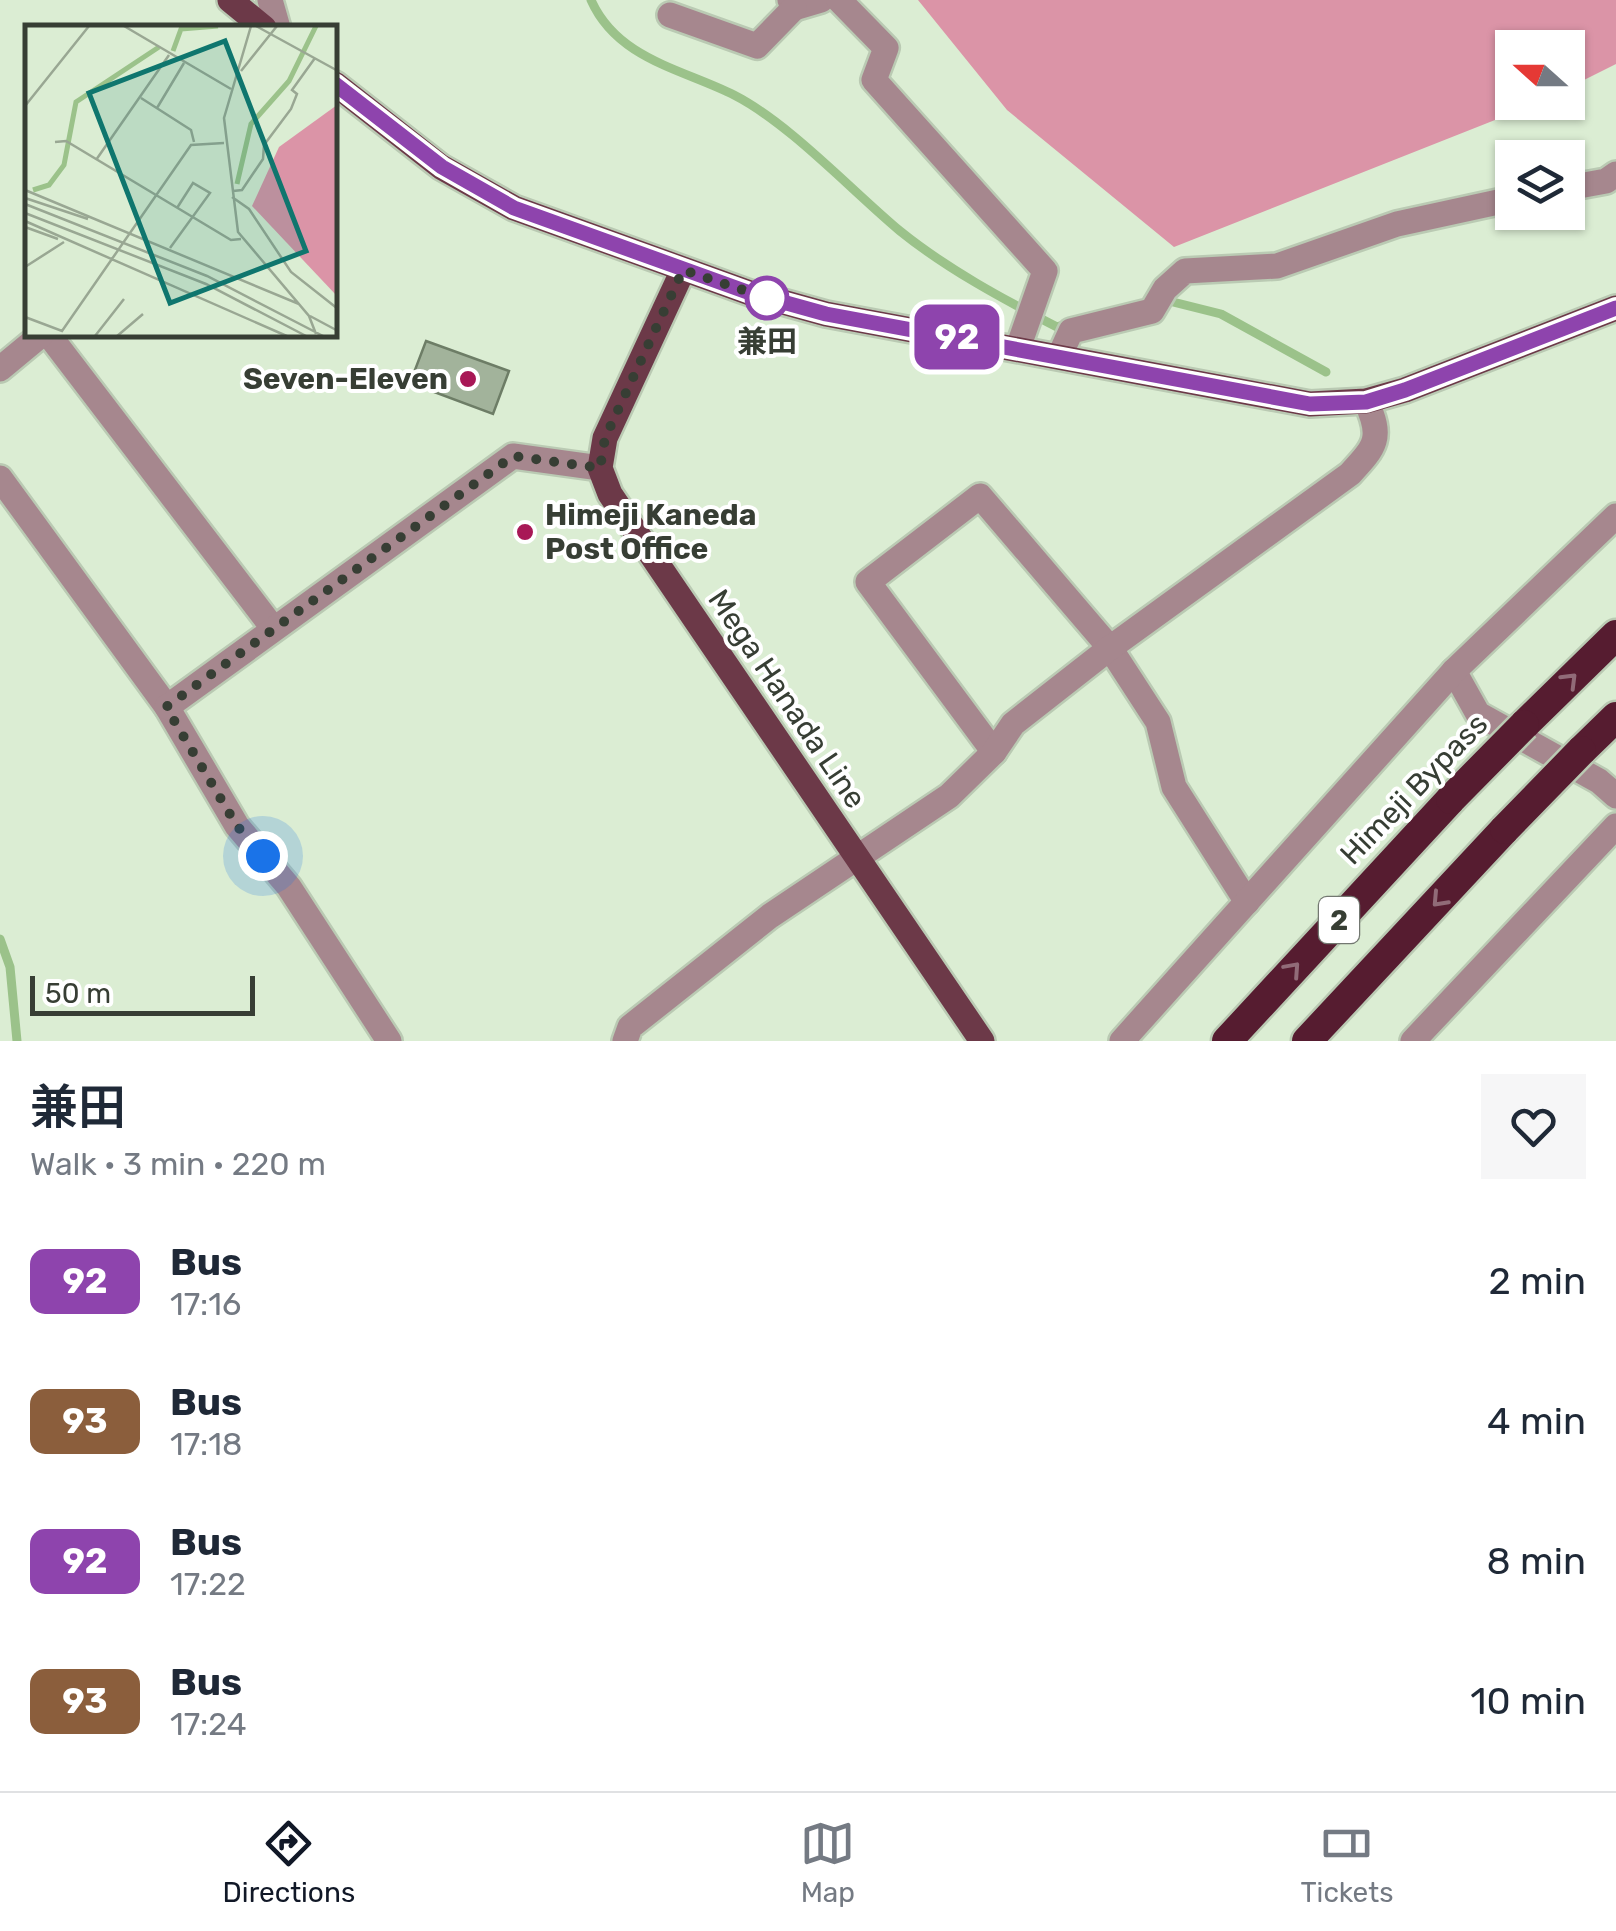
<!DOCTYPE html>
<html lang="en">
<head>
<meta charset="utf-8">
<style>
  body { margin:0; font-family:Rubik,"Noto Sans JP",sans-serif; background:#f6f6f7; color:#1f2937; height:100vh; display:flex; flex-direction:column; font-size:38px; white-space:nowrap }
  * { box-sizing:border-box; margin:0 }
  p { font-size:32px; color:#747a83 }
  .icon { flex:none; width:55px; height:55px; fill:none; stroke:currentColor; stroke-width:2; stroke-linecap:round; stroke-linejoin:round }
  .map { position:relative; height:1041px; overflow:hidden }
  .sheet { display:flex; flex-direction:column; background:#fff; flex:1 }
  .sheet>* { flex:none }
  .badge { padding:0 20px; border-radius:15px; font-size:35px; line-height:65px }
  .needle { width:65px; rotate:291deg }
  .fabs { position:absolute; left:1495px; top:30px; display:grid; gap:20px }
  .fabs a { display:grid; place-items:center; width:90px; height:90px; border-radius:0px; background:#fff; box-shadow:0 2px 8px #0004; font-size:50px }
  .scale { position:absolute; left:30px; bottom:25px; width:225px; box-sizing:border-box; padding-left:10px; border:5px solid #373e34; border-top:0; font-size:28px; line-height:35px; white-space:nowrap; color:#373e34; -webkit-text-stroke:8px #fff; paint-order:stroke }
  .you { position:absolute; width:50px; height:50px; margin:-25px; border:8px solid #fff; border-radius:50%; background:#1a73e8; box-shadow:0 0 0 15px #1a73e833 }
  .map>.badge { position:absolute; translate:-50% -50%; box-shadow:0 0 0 5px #fff }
  .round { display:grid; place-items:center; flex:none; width:105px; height:105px; border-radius:0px; background:#f6f6f7 }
  .headline { display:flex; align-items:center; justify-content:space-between; height:170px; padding:0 30px }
  h1 { font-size:48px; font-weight:600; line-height:75px }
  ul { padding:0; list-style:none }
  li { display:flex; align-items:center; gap:30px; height:140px; padding:0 30px }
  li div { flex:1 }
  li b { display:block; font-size:38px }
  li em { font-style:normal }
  li .badge { min-width:110px; font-weight:700; text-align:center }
  .tabs { display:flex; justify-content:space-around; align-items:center; height:140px; border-top:2px solid #e0e1e3; background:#fff; font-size:28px; color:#747a83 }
  .tabs a { display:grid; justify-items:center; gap:5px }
  .tabs .on { color:#111827 }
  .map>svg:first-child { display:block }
</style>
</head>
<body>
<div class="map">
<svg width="1616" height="1041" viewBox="0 0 1616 1041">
  <rect width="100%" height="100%" fill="#dbedd3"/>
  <polygon fill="#db94a7" points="918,0 1616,0 1616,64 1568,88 1568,48 1512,48 1512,102 1538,103 1174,247 1007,110"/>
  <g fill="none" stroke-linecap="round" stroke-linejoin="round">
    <g stroke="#9bc28a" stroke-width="9">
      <path d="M591,0C617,59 682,69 734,95C789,123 851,190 900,231C947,269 1003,299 1057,327L1069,323"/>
      <polyline points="1161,299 1221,314 1326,372"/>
      <polyline points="0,939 10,967 17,1041"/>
    </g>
  </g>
  <polygon fill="#a2b39b" stroke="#6d7d66" stroke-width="2.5" points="426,341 509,371 493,414 410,383"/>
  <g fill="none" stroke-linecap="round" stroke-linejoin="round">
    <defs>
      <g id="minor">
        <polyline points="270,0 278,28"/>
        <polyline points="790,0 794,8 821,0"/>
        <polyline points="839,0 886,48 874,80 1045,271 1018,348"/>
        <polyline points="670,15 757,46 794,8"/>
        <polyline points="1568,188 1606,181 1616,174"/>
        <polyline points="49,335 273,628"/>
        <polyline points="1060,355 1071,331 1152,311 1165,289 1185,271 1277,266 1397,224 1512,199"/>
        <polyline points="0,369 41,335"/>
        <polyline points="0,478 167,707 237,826 289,887 389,1041"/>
        <polyline points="1454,671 1478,714 1599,781 1616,796"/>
        <polyline points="167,707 513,456 600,468"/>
        <polyline points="994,752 868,582 980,496 1110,648 1158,722 1174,787 1247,902"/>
        <path d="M625,1041L630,1027L770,916L949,796L994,752L1013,724L1110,648L1350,474C1376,446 1383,438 1366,401"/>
        <polyline points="1122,1041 1454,671 1616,516"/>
        <polyline points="1413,1041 1616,826"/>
      </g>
      <g id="major">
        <polyline points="230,0 264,28"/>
        <polyline points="335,84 441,167 514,208 750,293 826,314 1310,404 1366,401 1405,390 1616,308"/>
        <polyline points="683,270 605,438 600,468 610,494 982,1041"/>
      </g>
      <g id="highway">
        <polyline points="1524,725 1616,635"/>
        <polyline points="1581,751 1616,717"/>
        <polyline points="1227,1041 1451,799"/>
        <polyline points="1307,1041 1505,829"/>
      </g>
    </defs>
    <use href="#minor" stroke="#bacab3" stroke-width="30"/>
    <use href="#major" stroke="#bacab3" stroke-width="30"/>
    <use href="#highway" stroke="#bacab3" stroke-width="35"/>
    <use href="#minor" stroke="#a6878e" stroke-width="25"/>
    <use href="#major" stroke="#6c3948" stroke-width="25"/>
    <use href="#highway" stroke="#561c30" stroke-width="30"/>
    <defs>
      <g id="highway-bridge">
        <polyline points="1451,799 1524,725"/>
        <polyline points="1505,829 1581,751"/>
      </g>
    </defs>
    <use href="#highway-bridge" stroke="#bacab3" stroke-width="35" stroke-linecap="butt"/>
    <use href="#highway-bridge" stroke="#561c30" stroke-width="30"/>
  </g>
  <defs><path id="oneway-chevron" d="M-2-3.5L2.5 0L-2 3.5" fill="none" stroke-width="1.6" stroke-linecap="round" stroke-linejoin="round" transform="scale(2.5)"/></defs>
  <g stroke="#916b78">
    <use href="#oneway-chevron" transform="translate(1570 680) rotate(-45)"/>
    <use href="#oneway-chevron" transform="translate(1439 900) rotate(133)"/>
    <use href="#oneway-chevron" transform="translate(1293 969) rotate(-48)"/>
  </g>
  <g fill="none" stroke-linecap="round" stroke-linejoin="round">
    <defs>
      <polyline id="line" points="335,84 442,167 514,208 750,293 826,314 1310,404 1366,402 1405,390 1616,308"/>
    </defs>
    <use href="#line" stroke="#fff" stroke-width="22"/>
    <use href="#line" stroke="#8e44ad" stroke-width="15"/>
    <polyline stroke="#373e34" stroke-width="10" stroke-dasharray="0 18" points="263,856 237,826 166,707 513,456 600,468 605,438 683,270 767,298"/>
  </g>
  <circle fill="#fff" stroke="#8e44ad" stroke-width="5" cx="767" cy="298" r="20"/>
  <g fill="#a81856" stroke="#fff" stroke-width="4">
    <circle cx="468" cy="379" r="10"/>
    <circle cx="525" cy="532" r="10"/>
  </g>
  <g text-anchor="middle" stroke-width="8" stroke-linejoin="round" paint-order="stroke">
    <rect fill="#fff" stroke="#737871" stroke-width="2.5" x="1319" y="897" width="40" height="46" rx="8"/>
    <g font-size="28" font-weight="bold" fill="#373e34">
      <text x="1339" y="930">2</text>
    </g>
    <g font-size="30" font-weight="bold" fill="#373e34" stroke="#fff">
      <text x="767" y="352">兼田</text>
    </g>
    <g font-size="30" font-weight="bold" fill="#373e34" stroke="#fff" text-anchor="end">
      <text x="448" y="389">Seven-Eleven</text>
      <text x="545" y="525" text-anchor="start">Himeji Kaneda<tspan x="545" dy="34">Post Office</tspan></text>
    </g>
    <g font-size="30" fill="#373e34" stroke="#fff">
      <text transform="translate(787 699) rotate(56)" y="10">Mega Hanada Line</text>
      <text transform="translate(1414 789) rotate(-46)" y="10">Himeji Bypass</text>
    </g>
  </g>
  <g transform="translate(25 25)">
    <rect width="312" height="312" fill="#dbedd3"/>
    <path d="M312,80V271L227,181L254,122Z" fill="#db94a7"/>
    <path fill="none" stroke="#9bc28a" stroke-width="5" d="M148,26L156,4L193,1M212,159L226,99L264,56L291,1M8,165L24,160L39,140L51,77L134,22"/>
    <path fill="none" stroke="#99a793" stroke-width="2.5" d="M99,1L206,64M226,1L199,93L213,207L284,291L291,309M231,1L313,46M216,46L252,1M116,73L166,105L169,117M0,81L64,1M132,83L159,38M30,117L41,116L206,215L216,214M71,135L144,30M0,165L274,279M208,166L217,165L238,134L239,120L266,84L272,69L267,65L290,33M207,172L224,184L266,247L313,284M0,173L63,194M0,179L182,251L300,312M0,188L181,259L283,312M0,196L264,312M0,202L33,214M145,223L185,168L168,158L152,183M0,242L39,217M285,291L313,306M0,292L37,306L166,120L199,118M70,311L99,274M91,312L118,289"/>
    <path fill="#0f766e" fill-opacity="0.15" stroke="#0f766e" stroke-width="5" d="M200,16L281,226L145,278L64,68Z"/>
    <rect width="312" height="312" fill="none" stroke="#373e34" stroke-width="5"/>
  </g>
</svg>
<div class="fabs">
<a><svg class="needle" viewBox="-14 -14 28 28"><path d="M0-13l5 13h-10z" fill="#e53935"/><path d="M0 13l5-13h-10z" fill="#747a83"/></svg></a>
<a><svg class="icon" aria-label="layers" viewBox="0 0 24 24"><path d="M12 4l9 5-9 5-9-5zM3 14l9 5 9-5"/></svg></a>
</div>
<div class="scale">50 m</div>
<div class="you" style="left:263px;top:856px"></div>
<b class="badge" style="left:957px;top:337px;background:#8e44ad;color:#fff">92</b>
</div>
<section class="sheet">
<div class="headline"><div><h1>兼田</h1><p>Walk · 3 min · 220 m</p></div><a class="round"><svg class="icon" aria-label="heart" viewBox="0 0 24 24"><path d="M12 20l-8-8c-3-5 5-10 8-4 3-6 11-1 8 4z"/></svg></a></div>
<ul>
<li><span class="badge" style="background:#8e44ad;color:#fff">92</span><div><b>Bus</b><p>17:16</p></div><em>2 min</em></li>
<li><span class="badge" style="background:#8b5e3c;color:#fff">93</span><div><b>Bus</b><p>17:18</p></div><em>4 min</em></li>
<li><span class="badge" style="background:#8e44ad;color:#fff">92</span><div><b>Bus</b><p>17:22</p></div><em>8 min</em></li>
<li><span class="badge" style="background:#8b5e3c;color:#fff">93</span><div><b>Bus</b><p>17:24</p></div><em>10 min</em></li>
</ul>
</section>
<nav class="tabs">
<a class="on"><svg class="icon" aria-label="directions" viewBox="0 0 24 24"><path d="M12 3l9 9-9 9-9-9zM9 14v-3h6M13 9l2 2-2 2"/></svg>Directions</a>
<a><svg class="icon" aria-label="map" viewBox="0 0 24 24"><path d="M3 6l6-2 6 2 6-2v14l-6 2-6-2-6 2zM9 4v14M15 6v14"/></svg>Map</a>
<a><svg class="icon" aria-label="tickets" viewBox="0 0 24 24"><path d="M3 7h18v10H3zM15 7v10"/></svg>Tickets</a>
</nav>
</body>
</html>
